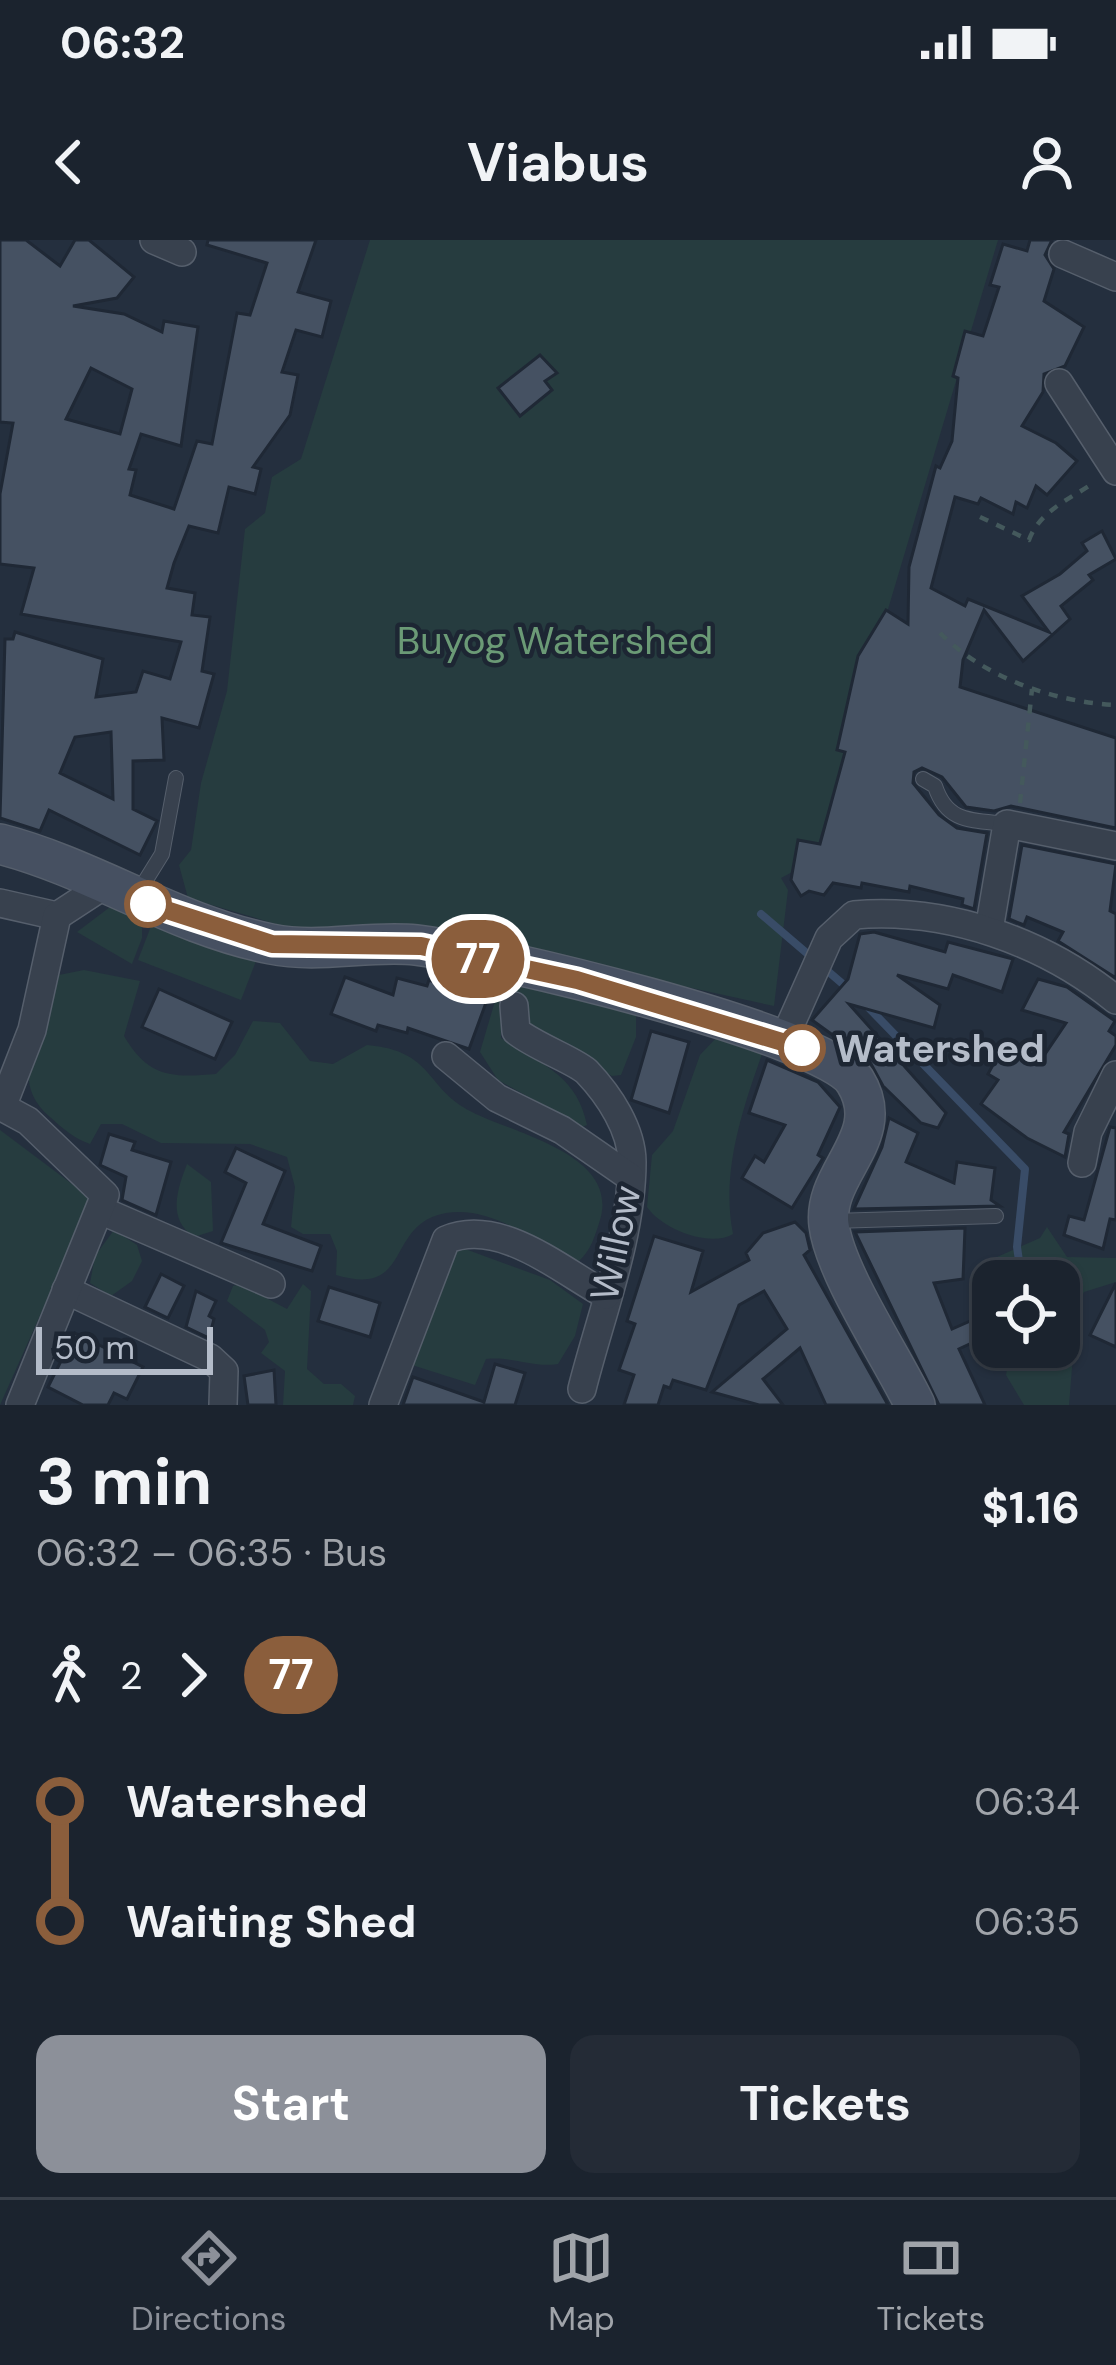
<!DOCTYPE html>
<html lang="en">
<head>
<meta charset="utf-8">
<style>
  body { margin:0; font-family:"DM Sans",sans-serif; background:#242b36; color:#f1f3f6; height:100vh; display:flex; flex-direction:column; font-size:45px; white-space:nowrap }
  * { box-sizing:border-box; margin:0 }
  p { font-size:39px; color:#a0a4aa }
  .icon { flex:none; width:66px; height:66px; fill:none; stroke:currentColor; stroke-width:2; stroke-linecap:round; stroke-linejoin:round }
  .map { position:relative; height:1165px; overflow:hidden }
  .details { display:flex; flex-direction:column; background:#1b232e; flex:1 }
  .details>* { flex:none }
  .badge { padding:0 24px; border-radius:39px; font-size:42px; line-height:78px }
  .tools { position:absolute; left:972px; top:1020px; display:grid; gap:24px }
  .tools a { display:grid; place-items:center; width:108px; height:108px; border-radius:24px; background:#1b232e; box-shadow:0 3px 9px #0004,0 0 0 3px #39404a; font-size:60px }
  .scale { position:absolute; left:36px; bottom:30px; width:177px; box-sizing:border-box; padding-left:12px; border:6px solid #b4bcc9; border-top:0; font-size:33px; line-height:42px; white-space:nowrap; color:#b4bcc9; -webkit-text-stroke:9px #1d2633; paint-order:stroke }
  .map>.badge { position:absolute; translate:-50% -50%; box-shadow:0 0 0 6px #fff }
  .legs { display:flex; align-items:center; gap:18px; height:132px; padding:0 36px; font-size:39px }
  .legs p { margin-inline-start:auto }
  .overview { display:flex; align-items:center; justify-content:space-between; height:204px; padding:0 36px }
  h1 { font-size:66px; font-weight:700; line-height:90px }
  .button { display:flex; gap:24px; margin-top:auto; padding:24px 36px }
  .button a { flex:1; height:138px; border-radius:24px; background:#8c9099; color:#fff; font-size:48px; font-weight:700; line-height:138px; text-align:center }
  .button a+a { background:#242b36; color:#f1f3f6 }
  ul { padding:0 36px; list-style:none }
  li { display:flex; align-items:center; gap:42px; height:120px; font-size:45px }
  li i { display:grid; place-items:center; width:18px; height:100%; margin:0 15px; background:currentColor }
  li i::after { content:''; width:30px; height:30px; margin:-15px; border:9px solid; border-radius:50%; background:#1b232e }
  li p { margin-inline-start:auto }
  li:first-child i { background:linear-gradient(#0000 50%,currentColor 0) }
  li:last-child i { background:linear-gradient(currentColor 50%,#0000 0) }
  .status { display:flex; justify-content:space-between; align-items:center; height:84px; padding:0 60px; background:#1b232e; direction:ltr }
  .status svg { height:33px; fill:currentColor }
  header { display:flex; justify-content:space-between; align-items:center; height:156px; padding:0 36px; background:#1b232e; font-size:54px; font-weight:700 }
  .menu { display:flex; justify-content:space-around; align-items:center; height:168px; border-top:3px solid #39404a; background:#1b232e; font-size:33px; color:#a0a4aa }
  .menu a { display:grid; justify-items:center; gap:6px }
  .menu .on { color:#8c9099 }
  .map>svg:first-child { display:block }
</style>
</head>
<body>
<div class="status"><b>06:32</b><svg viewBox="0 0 49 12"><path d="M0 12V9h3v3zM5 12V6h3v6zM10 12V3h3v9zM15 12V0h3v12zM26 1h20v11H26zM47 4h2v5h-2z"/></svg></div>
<header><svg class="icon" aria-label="back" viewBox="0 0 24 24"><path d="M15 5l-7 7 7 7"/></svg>Viabus<svg class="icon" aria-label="person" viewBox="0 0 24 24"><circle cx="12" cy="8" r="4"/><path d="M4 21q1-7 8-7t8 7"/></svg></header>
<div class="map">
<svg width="1116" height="1165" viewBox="0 0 1116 1165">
  <rect width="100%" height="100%" fill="#242f3e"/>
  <g fill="#263c3f">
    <polygon points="370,0 998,0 813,621 781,638 788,650 774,766 471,700 286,687 188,658 179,625 191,610 201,543 227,451 245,289 265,273 272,237 301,219"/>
    <polygon points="114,664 142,677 142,698 132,724 77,692"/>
    <polygon points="153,681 256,721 241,760 138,720"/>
    <path d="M84,730L140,741L124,796C148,837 171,838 216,834L235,815L253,781L280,783L310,821L333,824L367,805C435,811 424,848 472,872C512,893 620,914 600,980C595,996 591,1010 579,1021C536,1005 495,965 446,973C384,984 414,1058 336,1035L337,1011L330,994H303L291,987L295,947L287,917L250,904L161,903L122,884H101L90,904C75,899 62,888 50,877C1,835 50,786 59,735Z"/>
    <path d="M524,744L636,762V797L621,835L612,836L508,778L501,785V798C541,824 577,835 587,885L582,887L498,840L480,812L495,761L508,745Z"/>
    <path d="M718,796L767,800C745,862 720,928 733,994C710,1008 662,989 647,967L652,915L673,891L700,815Z"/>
    <polygon points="0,890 92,959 0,1165"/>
    <path d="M187,924L211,942L213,991L194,997C167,979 177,950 187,924Z"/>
    <polygon points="1047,987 1067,1017 1116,1018 1116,1042 1084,1052 1077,1066 1069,1165 1024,1165 1006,1135 1010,1110 1059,1107 1059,1041 1004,1041 994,1029 997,1017 1040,998"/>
    <polygon points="114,990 137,1005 142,1021 132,1041 111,1056 90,1043 95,1016"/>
    <path d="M457,1006L550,1040L583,1064L575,1096L558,1124C532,1128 512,1116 486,1119L475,1145L412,1125Z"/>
    <polygon points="240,1044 287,1069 303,1044 311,1051 307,1129 324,1144 341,1144 355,1156 353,1165 283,1165 285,1131 261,1113 269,1102 265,1090 227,1061 233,1046"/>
  </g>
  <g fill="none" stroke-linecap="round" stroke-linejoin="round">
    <g stroke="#394c67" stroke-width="8">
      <polyline points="761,674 851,751"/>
      <polyline points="866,765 1025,929 1017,1007 1022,1041"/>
    </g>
  </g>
  <g fill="#455162" stroke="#1f2835" stroke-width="3" fill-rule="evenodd">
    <path d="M0,0H26L60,26L75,0H89L134,37L117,58L73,66L124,74L162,92L164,81L198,87L181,206L141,194L129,229L136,230L130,255L174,269L197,201L212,204L237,73L250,75L267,23L207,5L208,0H316L298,52L331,61L322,97L296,90L282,132L298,135L290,175L253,227L261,229L255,254L229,247L218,293L189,286L174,323L167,348L195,353L192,375L210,377L202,431L214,434L199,488L162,478L164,520L133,521V569L157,581L140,615L49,570L40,591L0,578L5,399H13L15,392L103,419L96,457L136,452L143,431L170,439L181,402L21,374L34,328L0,324V254L13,183L0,182ZM91,128L132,149L120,194L66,179ZM111,492L113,559L60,533L75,497Z"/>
    <polygon points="1030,0 1052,0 1045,15 1054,29 1044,61 1084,87 1065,126 1044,134 1043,152 1022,186 1056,203 1077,221 1047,255 1036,246 1027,268 1016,262 1013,274 981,258 978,264 955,257 931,348 965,366 968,359 1049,392 1022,356 1060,334 1087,311 1082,303 1102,291 1116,319 1089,335 1093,340 1061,366 1070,379 1023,421 984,370 963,420 960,447 1116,498 1116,588 1011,566 994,571 966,567 942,537 922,528 914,532 913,543 939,575 957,588 987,593 974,669 962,665 963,659 910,646 909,652 862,643 861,648 833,643 824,655 809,651 801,656 791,640 798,600 820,604 845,512 837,510 858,416 886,370 908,384 909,327 936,226 940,228 952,201 958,138 953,136 965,91 983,96 999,47 990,45 1003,4 1027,11"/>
    <polygon points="540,115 557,133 545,141 552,150 520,176 498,148"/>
    <polygon points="1022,605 1116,624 1110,671 1116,674 1116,738 1058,701 1063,692 1027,677 1024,685 1009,679"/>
    <polygon points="874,692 945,712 948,702 1013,719 1002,752 953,735 948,749 897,735 940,765 934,788 849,764 946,873 938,888 921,883 883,846 870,822 812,780 848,739 860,694"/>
    <polygon points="345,737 393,755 397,738 427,746 429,740 487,760 469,809 408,788 407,793 378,785 376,791 331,774"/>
    <polygon points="1038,739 1067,747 1115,781 1109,791 1116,796 1116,805 1064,892 1069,894 1065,917 1027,898 981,864 998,840 988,834 1005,803 1039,823 1066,783 1022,770"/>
    <polygon points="159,749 232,782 215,819 142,787"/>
    <polygon points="651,791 689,802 669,873 631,860"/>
    <polygon points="767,820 818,842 840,867 818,915 823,918 792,968 742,938 755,916 764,922 785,885 749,873"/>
    <polygon points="889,878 918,893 906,922 954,943 957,922 995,928 991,960 1000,966 854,969 882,907"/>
    <polygon points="1110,887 1116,888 1116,980 1110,979 1103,1009 1064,995 1069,976 1084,980"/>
    <polygon points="109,894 135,902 132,910 171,922 156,975 122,960 126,937 100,925"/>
    <polygon points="236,908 285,931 263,984 321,1006 312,1031 221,1003 246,943 225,932"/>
    <polygon points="795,982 806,993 810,1010 804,1015 888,1165 826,1165 800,1108 763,1139 783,1165 759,1165 712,1152 787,1089 764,1051 739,1065 706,1150 673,1140 670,1148 664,1146 658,1165 624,1165 634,1135 619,1130 635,1084 627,1081 654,996 703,1011 691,1052 749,1020 746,1013 763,993"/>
    <polygon points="965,988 963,1039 934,1043 952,1089 993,1071 993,1093 959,1109 985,1165 939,1165 855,992"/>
    <polygon points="161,1034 184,1046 168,1078 145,1067"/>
    <polygon points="1116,1043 1116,1107 1090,1095"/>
    <polygon points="329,1047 380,1063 370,1097 318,1081"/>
    <polygon points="196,1051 216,1061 209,1076 214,1079 209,1098 186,1087"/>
    <polygon points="75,1093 143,1127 127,1159 114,1153 108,1165 83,1165 48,1147"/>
    <polygon points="495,1124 525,1133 515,1165 403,1165 413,1137 484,1162"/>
    <polygon points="274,1130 276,1165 248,1165 244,1136"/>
  </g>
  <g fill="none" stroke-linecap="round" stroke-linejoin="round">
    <defs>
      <g id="lane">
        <path d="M923,539L935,546C947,583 971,580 1007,584"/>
        <polyline points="139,651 162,614 176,538"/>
        <polyline points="833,981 996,976"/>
      </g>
      <g id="street">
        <polyline points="154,0 182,12"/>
        <polyline points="1063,14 1116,37"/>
        <polyline points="1059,143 1116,231"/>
        <polyline points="0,663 57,676"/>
        <polyline points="989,690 1007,584 1116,606"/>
        <path d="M514,766L516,791C536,807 576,821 587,832C609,855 632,890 632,922C632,997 600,1077 582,1149"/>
        <path d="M784,799L829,698L854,675C948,667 1045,702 1116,760"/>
        <polyline points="446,816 497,858 562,890 630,937"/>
        <polyline points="1082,923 1088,892 1116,835"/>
        <polyline points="100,970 271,1044"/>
        <polyline points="66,1050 210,1118 224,1131 223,1165"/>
        <polyline points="20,1165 105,955 28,881 2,867 32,790 57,676 106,644"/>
        <path d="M383,1165L446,1000C499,977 559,1029 606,1055"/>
      </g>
      <path id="secondary" d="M0,604C93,628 175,685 271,704C319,714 368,700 416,705C483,713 825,793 855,841C890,897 822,932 829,985C835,1033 892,1117 915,1165"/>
    </defs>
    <use href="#lane" stroke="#565f6c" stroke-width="16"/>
    <use href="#street" stroke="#565f6c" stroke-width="30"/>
    <use href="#secondary" stroke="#565f6c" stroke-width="42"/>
    <g stroke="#44595c" stroke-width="4.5" stroke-dasharray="9 9" stroke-linecap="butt">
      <path d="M980,277L1029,300C1039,271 1072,258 1095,242"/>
      <path d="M940,393C985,438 1054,462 1116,465"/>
      <polyline points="1020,563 1032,449"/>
    </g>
    <use href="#lane" stroke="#38414e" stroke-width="14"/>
    <use href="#street" stroke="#38414e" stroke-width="27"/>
    <use href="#secondary" stroke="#465061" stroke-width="39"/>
  </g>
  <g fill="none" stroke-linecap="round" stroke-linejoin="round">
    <defs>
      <polyline id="line-1" points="148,664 272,704 421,706 577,740 802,808"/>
    </defs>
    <use href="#line-1" stroke="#fff" stroke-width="27"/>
    <use href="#line-1" stroke="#8b5e3c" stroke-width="18"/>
  </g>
  <g fill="#fff" stroke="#8b5e3c" stroke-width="6">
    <circle cx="148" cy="664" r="21"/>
    <circle cx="802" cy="808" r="21"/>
  </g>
  <g text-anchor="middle" stroke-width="9" stroke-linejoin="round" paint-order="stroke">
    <g font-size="39" fill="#6b9a76" stroke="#1d2633">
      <text x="555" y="414">Buyog Watershed</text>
    </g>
    <g font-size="39" font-weight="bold" fill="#b4bcc9" stroke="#1d2633" text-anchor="start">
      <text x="835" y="822">Watershed</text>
    </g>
    <g font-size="39" fill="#b4bcc9" stroke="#1d2633">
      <text transform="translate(615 1003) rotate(-78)" y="14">Willow</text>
    </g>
  </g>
</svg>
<div class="tools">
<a><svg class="icon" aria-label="locate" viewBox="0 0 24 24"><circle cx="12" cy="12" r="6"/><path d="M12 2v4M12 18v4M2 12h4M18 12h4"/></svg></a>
</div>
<div class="scale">50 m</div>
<b class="badge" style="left:478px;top:719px;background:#8b5e3c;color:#fff">77</b>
</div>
<section class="details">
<div class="overview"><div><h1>3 min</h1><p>06:32 – 06:35 · Bus</p></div><b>$1.16</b></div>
<div class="legs"><svg class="icon" aria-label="walk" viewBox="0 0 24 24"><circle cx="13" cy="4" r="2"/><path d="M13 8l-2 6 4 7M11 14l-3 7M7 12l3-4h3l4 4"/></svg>2<svg class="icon" aria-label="forward" viewBox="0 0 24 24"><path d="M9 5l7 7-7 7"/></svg><b class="badge" style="background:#8b5e3c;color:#fff">77</b></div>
<ul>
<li><i style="color:#8b5e3c"></i><b>Watershed</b><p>06:34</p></li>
<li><i style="color:#8b5e3c"></i><b>Waiting Shed</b><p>06:35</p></li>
</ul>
<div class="button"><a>Start</a><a>Tickets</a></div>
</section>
<nav class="menu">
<a class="on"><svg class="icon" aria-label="directions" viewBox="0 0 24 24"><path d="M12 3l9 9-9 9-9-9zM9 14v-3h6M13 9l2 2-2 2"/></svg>Directions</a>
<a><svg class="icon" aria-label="map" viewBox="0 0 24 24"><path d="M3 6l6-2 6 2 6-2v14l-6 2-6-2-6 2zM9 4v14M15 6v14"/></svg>Map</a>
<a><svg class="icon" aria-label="tickets" viewBox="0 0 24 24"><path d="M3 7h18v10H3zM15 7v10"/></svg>Tickets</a>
</nav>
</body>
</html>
